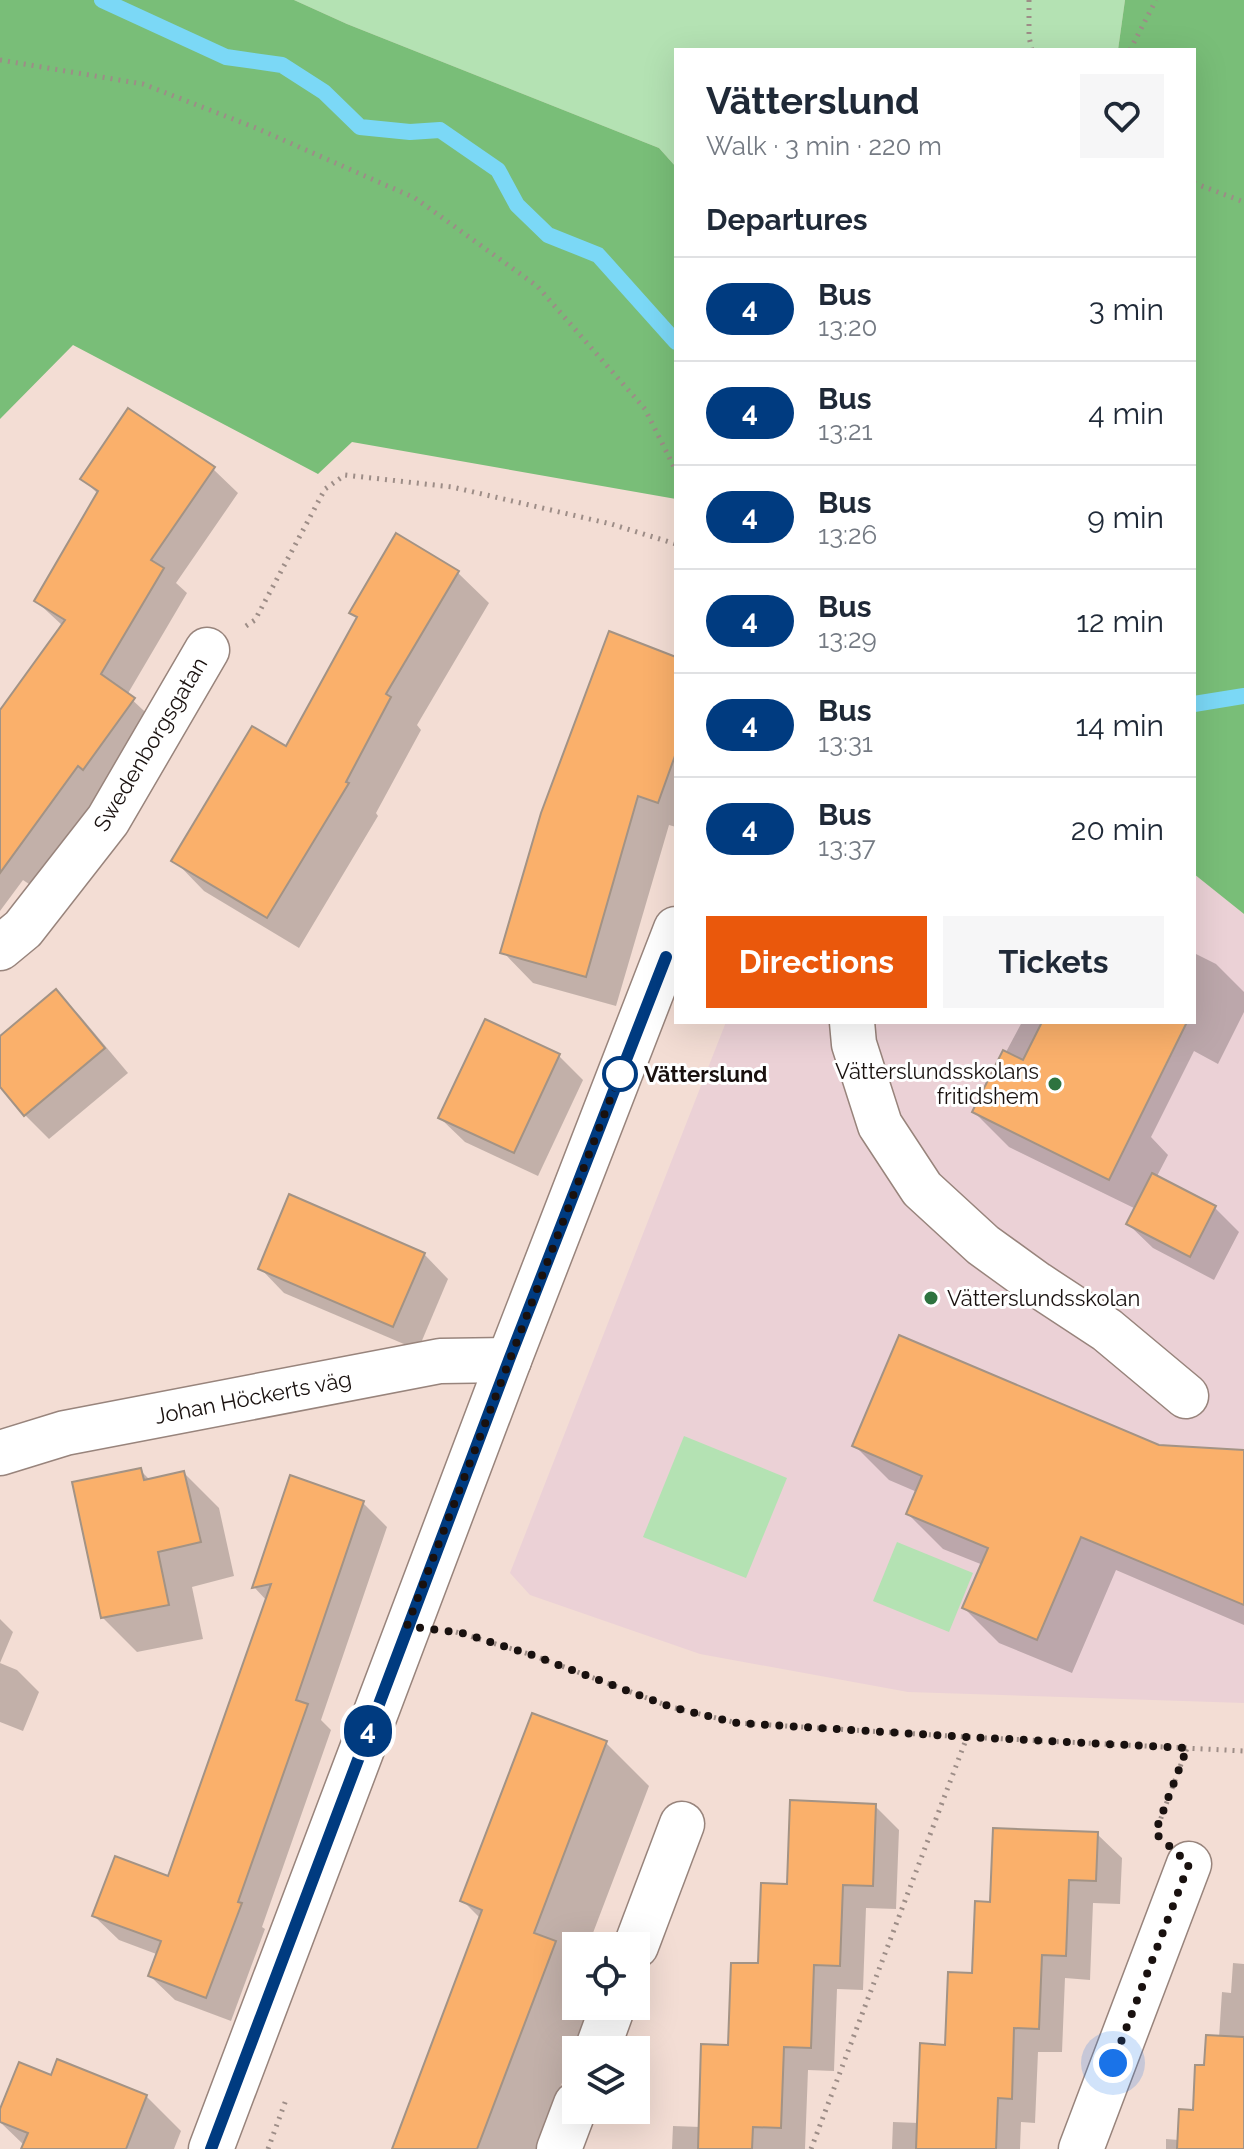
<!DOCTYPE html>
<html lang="en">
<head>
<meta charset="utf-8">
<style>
  body { margin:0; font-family:Raleway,sans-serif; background:#f6f6f7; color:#1f2937; height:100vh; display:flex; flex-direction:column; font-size:30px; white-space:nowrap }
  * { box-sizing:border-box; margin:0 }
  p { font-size:26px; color:#747a83 }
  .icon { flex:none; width:44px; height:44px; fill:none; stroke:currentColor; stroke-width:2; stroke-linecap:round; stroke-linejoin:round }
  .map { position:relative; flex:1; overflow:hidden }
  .panel { position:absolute; left:674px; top:48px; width:522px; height:976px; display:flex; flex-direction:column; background:#fff; border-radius:0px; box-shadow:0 8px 32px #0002 }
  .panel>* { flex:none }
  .badge { padding:0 16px; border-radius:26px; font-size:28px; line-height:52px }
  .controls { position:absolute; left:562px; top:1932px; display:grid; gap:16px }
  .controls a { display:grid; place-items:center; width:88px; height:88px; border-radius:0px; background:#fff; box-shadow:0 8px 32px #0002; font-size:40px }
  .you { position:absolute; width:40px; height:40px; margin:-20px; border:6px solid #fff; border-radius:50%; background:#1a73e8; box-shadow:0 0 0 12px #1a73e833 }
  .map>.badge { position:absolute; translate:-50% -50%; box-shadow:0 0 0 4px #fff }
  h2 { padding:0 32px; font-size:30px; line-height:72px }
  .round { display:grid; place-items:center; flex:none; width:84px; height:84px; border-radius:0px; background:#f6f6f7 }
  .headline { display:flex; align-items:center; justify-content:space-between; height:136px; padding:0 32px }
  h1 { font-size:38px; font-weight:700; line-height:60px }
  .action { display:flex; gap:16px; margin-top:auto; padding:16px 32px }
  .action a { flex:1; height:92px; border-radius:0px; background:#ea580c; color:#fff; font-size:32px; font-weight:700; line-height:92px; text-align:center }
  .action a+a { background:#f6f6f7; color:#1f2937 }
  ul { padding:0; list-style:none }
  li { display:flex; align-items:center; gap:24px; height:104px; padding:0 32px; border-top:2px solid #e0e1e3 }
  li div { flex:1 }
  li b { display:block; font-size:30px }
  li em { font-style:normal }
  li .badge { min-width:88px; font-weight:700; text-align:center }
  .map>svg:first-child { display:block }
</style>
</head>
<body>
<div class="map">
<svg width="1244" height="2149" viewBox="0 0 1244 2149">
  <rect width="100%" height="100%" fill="#f3ddd4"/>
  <polygon fill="#ebd1d6" points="1194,874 1244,914 1244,1703 908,1692 700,1654 530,1595 510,1573 726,1022 1194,1022"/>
  <g fill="#b4e2b3">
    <polygon points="294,0 1125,0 1118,50 676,50 676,167 659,148 347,24"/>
    <polygon points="684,1436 787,1478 746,1578 643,1537"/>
    <polygon points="897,1542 973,1573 949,1632 873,1601"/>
  </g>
  <g fill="#79be78">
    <polygon points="0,0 294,0 347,24 659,148 676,167 676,499 352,442 318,474 73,345 0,419"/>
    <polygon points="1125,0 1244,0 1244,914 1194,874 1194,50 1118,50"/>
  </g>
  <g fill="#0003">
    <polygon points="213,469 238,493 176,583 187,593 127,695 158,724 103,788 32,886 23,880 0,911 0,724 63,626 36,601 99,495 82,478"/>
    <polygon points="458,573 489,603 417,725 421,730 376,813 378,816 299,948 204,891 174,860 287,748 358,619 351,612"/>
    <polygon points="676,659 676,827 669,825 616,1006 533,983 503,952"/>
    <polygon points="1194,953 1216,964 1244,992 1244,1012 1218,1064 1194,1051 1151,1137 1168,1155 1156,1178 1215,1208 1239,1232 1214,1280 1153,1248 1128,1224 1136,1209 1009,1147 974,1112 1022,1022 1194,1022"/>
    <polygon points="56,992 80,1016 128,1073 49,1139 25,1115 0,1084 0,1038"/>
    <polygon points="559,1056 583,1080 538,1176 465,1142 440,1118"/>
    <polygon points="424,1254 448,1279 418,1350 284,1293 260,1268"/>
    <polygon points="854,1445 1159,1447 1244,1452 1244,1625 1116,1570 1072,1673 999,1643 964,1608 983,1565 943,1549 908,1514 917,1492 889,1480"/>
    <polygon points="140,1470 151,1481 184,1473 219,1508 234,1576 192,1587 203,1639 137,1652 102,1617"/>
    <polygon points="363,1503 387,1527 321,1720 331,1730 262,1927 265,1929 231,2021 175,2000 150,1976 159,1955 119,1940 94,1916 169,1878 267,1601 254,1587"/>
    <polygon points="0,1619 13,1632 0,1663 17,1670 39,1692 23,1731 0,1722"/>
    <polygon points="606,1743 649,1786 588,1946 576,1946 576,2006 591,2006 537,2149 394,2149 481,1919 462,1900"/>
    <polygon points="875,1806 899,1830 896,1909 866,1908 863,1990 837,1989 834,2071 808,2070 805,2149 672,2149 673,2126 701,2127 789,1886"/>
    <polygon points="1097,1834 1122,1858 1120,1904 1093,1903 1090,1980 1065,1978 1062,2052 1038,2052 1035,2123 1021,2122 1020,2149 892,2149 893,2122 919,2123 974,1975 992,1904"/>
    <polygon points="1233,1963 1244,1964 1244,2149 1166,2149 1166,2139 1179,2140 1194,2112 1206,2067 1219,2038 1222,1992 1231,1993"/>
    <polygon points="52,2077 146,2096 181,2131 174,2149 24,2149 25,2146 0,2122 0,2114"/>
  </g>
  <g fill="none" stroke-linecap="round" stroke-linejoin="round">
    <g stroke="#7bd8f6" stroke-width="16">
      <polyline points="102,0 226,57 282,65 324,92 360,127 410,132 440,130 498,170 517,205 548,235 598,255 676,342"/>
      <polyline points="1194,704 1244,696"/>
    </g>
  </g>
  <g fill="#fab06b" stroke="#a39385" stroke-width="2">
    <polygon points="128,408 215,467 151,560 164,568 101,674 135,698 83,770 78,766 0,873 0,710 65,620 34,601 98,491 80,479"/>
    <polygon points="396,533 459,571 386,694 391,697 346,782 349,783 267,918 171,861 252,726 286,746 357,617 349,613"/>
    <polygon points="609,631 676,657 676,753 658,803 638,796 586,977 500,953 541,813"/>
    <polygon points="56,989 105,1048 24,1116 0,1087 0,1036"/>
    <polygon points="485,1019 560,1054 514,1153 438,1118"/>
    <polygon points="1042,1022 1187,1022 1109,1180 972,1112 1003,1050 1023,1060"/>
    <polygon points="1152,1173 1216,1206 1190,1257 1126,1224"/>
    <polygon points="289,1194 425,1253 393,1327 258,1269"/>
    <polygon points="899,1335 1159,1445 1244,1450 1244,1605 1081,1537 1037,1640 962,1608 988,1548 906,1514 922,1476 852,1446"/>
    <polygon points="141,1468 144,1480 184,1471 201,1542 158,1552 169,1605 101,1618 72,1482"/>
    <polygon points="290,1475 364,1501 296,1700 308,1704 238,1902 242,1903 206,1998 148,1976 161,1941 92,1916 115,1856 168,1876 271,1584 252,1588"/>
    <polygon points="532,1713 607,1741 534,1933 556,1941 477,2149 392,2149 482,1910 460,1901"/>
    <polygon points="790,1800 876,1804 873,1886 843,1885 840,1966 814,1965 811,2048 784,2047 781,2128 753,2127 752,2149 698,2149 701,2044 728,2045 731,1963 758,1963 761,1883 787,1884"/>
    <polygon points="993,1828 1098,1832 1096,1881 1069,1880 1066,1956 1042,1955 1039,2029 1014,2028 1012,2099 998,2098 996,2149 916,2149 920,2043 945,2045 948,1972 972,1973 975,1901 990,1902"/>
    <polygon points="1206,2035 1244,2037 1244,2149 1177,2149 1179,2109 1193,2110 1195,2065 1204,2065"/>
    <polygon points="57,2059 147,2095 126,2149 21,2149 28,2133 0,2122 0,2109 19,2062 51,2075"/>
  </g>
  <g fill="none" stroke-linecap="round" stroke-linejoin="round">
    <defs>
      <g id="minor">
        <polyline points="0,948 23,929 108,820 207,650"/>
        <polyline points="852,1022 854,1044 880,1125 922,1189 983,1245 1037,1284 1107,1330 1186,1396"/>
        <polyline points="0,1453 65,1433 440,1361 509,1360"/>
        <polyline points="636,1946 682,1824"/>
        <polyline points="597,2050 613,2006"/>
        <polyline points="211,2149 509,1360 676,929"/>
        <polyline points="559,2149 576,2104"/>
        <polyline points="1081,2149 1189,1864"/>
      </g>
    </defs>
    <use href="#minor" stroke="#98847c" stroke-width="47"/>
    <g stroke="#9d8d87" stroke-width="5" stroke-dasharray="2 6" stroke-linecap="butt">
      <polyline points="1029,0 1029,37 1032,50"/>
      <polyline points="1130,50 1156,0"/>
      <polyline points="0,60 143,84 256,128 415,198 537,286 645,409 676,471"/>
      <polyline points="1194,183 1244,202"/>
      <polyline points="246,626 255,620 325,489 345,475 452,487 611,524 676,544"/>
      <polyline points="456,1632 532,1655 671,1707 737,1723 967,1737 1244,1751"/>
      <polyline points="1158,1826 1187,1748"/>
      <polyline points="268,2149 287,2097"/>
      <polyline points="811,2149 967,1737"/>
    </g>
    <use href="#minor" stroke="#fff" stroke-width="44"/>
  </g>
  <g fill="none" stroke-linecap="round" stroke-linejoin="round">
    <defs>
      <polyline id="line" points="211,2149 509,1360 666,957"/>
    </defs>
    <use href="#line" stroke="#fff" stroke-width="18"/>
    <use href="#line" stroke="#003b80" stroke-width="12"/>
    <polyline stroke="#19110f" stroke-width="8" stroke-dasharray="0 14.4" points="620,1074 407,1626 462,1633 532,1655 671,1707 737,1723 967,1737 1187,1748 1155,1833 1189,1864 1113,2063"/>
  </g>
  <circle fill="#fff" stroke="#003b80" stroke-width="4" cx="620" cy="1074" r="16"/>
  <g fill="#2e733f" stroke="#fff" stroke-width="3">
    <circle cx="1055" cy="1084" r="8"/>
    <circle cx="931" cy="1298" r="8"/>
  </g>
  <g text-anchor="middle" stroke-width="6" stroke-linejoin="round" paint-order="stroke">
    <g font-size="22" fill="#19110f" stroke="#fff">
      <text transform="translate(150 744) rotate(-59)" y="8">Swedenborgsgatan</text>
      <text transform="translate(253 1397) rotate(-11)" y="8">Johan Höckerts väg</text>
    </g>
    <g font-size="22" fill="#19110f" stroke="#fff" text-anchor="end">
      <text x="1039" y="1079">Vätterslundsskolans<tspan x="1039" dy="25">fritidshem</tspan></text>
      <text x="947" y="1306" text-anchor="start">Vätterslundsskolan</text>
    </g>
    <g font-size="22" font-weight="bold" fill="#19110f" stroke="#fff" text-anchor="start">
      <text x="644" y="1082">Vätterslund</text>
    </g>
  </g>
</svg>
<div class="controls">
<a><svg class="icon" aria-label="locate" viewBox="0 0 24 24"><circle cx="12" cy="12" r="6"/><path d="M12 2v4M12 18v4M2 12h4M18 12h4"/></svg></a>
<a><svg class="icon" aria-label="layers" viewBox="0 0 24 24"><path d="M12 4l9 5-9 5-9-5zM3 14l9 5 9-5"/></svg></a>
</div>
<div class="you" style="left:1113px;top:2063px"></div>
<b class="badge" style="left:368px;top:1731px;background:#003b80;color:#fff">4</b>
<section class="panel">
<div class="headline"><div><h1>Vätterslund</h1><p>Walk · 3 min · 220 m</p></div><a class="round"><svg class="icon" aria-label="heart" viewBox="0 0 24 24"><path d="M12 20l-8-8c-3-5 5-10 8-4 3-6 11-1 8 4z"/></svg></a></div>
<h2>Departures</h2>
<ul>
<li><span class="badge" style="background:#003b80;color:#fff">4</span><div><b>Bus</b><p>13:20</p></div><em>3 min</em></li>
<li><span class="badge" style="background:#003b80;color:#fff">4</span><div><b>Bus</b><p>13:21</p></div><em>4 min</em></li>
<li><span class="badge" style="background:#003b80;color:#fff">4</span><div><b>Bus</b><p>13:26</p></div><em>9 min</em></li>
<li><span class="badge" style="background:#003b80;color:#fff">4</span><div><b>Bus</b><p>13:29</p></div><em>12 min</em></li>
<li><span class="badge" style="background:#003b80;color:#fff">4</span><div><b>Bus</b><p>13:31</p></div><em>14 min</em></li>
<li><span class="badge" style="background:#003b80;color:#fff">4</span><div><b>Bus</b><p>13:37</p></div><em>20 min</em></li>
</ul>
<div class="action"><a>Directions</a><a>Tickets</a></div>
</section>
</div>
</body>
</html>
